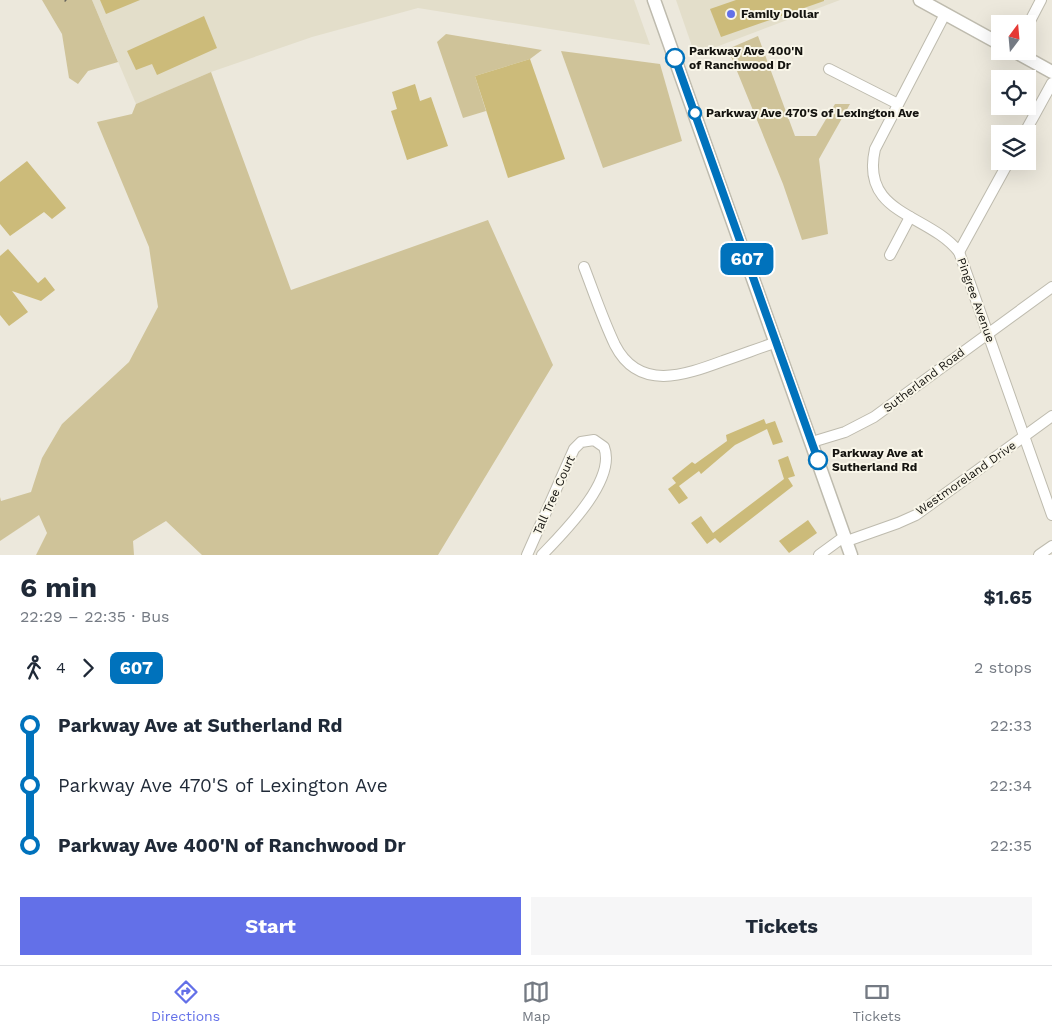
<!DOCTYPE html>
<html lang="en">
<head>
<meta charset="utf-8">
<style>
  body { margin:0; font-family:"Work Sans",sans-serif; background:#f6f6f7; color:#1f2937; height:100vh; display:flex; flex-direction:column; font-size:19px; white-space:nowrap }
  * { box-sizing:border-box; margin:0 }
  p { font-size:16px; color:#747a83 }
  .icon { flex:none; width:28px; height:28px; fill:none; stroke:currentColor; stroke-width:2; stroke-linecap:round; stroke-linejoin:round }
  .map { position:relative; height:555px; overflow:hidden }
  .details { display:flex; flex-direction:column; background:#fff; flex:1 }
  .details>* { flex:none }
  .badge { padding:0 10px; border-radius:8px; font-size:18px; line-height:32px }
  .needle { width:32px; rotate:16deg }
  .buttons { position:absolute; left:991px; top:15px; display:grid; gap:10px }
  .buttons a { display:grid; place-items:center; width:45px; height:45px; border-radius:0px; background:#fff; box-shadow:0 5px 20px #0002; font-size:25px }
  .map>.badge { position:absolute; translate:-50% -50%; box-shadow:0 0 0 2px #fff }
  .legs { display:flex; align-items:center; gap:8px; height:55px; padding:0 20px; font-size:16px }
  .legs p { margin-inline-start:auto }
  .headline { display:flex; align-items:center; justify-content:space-between; height:85px; padding:0 20px }
  h1 { font-size:28px; font-weight:700; line-height:38px }
  .cta { display:flex; gap:10px; margin-top:auto; padding:10px 20px }
  .cta a { flex:1; height:58px; border-radius:0px; background:#6370e8; color:#fff; font-size:20px; font-weight:700; line-height:58px; text-align:center }
  .cta a+a { background:#f6f6f7; color:#1f2937 }
  ul { padding:0 20px; list-style:none }
  li { display:flex; align-items:center; gap:18px; height:60px; font-size:19px }
  li i { display:grid; place-items:center; width:8px; height:100%; margin:0 6px; background:currentColor }
  li i::after { content:''; width:12px; height:12px; margin:-6px; border:4px solid; border-radius:50%; background:#fff }
  li p { margin-inline-start:auto }
  li:first-child i { background:linear-gradient(#0000 50%,currentColor 0) }
  li:last-child i { background:linear-gradient(currentColor 50%,#0000 0) }
  .dock { display:flex; justify-content:space-around; align-items:center; height:70px; border-top:1px solid #e0e1e3; background:#fff; font-size:14px; color:#747a83 }
  .dock a { display:grid; justify-items:center; gap:2px }
  .dock .current { color:#6370e8 }
  .map>svg:first-child { display:block }
</style>
</head>
<body>
<div class="map">
<svg width="1052" height="555" viewBox="0 0 1052 555">
  <rect width="100%" height="100%" fill="#ece8dc"/>
  <g fill="#e3deca">
    <polygon points="92,0 634,0 650,45 418,8 312,37 211,72 136,104"/>
    <polygon points="676,0 840,0 695,55"/>
  </g>
  <g fill="#cfc399">
    <polygon points="42,0 92,0 118,62 88,71 78,84 69,78 62,34"/>
    <polygon points="446,34 542,50 530,59 475,76 486,111 463,118 437,42"/>
    <polygon points="758,36 795,136 816,136 835,104 850,104 819,159 828,234 802,240 783,184 728,49"/>
    <polygon points="561,51 660,64 682,141 603,168"/>
    <polygon points="211,72 291,290 488,220 553,365 438,555 202,555 166,521 133,541 134,555 36,555 47,533 39,515 0,541 0,497 1,501 31,492 42,458 62,424 129,362 158,307 149,247 97,122 132,114 136,104"/>
  </g>
  <g fill="#ccbb7a">
    <polygon points="100,0 140,0 106,14"/>
    <polygon points="736,0 824,0 824,1 721,37 710,9"/>
    <polygon points="204,16 217,48 157,75 152,64 136,70 127,51"/>
    <polygon points="530,59 565,159 508,178 475,76"/>
    <polygon points="415,84 420,101 431,97 448,146 407,160 391,111 397,109 392,92"/>
    <polygon points="27,161 66,208 52,219 44,212 10,236 0,224 0,182"/>
    <polygon points="8,249 38,283 45,277 55,290 41,301 12,291 28,312 9,326 0,315 0,256"/>
    <polygon points="764,419 766,424 775,421 783,442 773,445 767,429 735,445 701,474 699,471 679,486 688,498 679,504 668,489 676,483 672,478 692,462 695,464 727,441 726,435"/>
    <polygon points="788,456 795,476 788,478 793,486 720,543 715,538 707,544 691,523 701,516 713,533 784,479 778,460"/>
    <polygon points="808,520 817,533 789,553 779,541"/>
  </g>
  <g fill="none" stroke-linecap="round" stroke-linejoin="round">
    <defs>
      <g id="minor">
        <path d="M945,14L875,149C860,215 928,213 959,252L1052,515"/>
        <polyline points="1028,25 1041,0"/>
        <polyline points="829,69 898,104"/>
        <polyline points="1024,134 1052,83"/>
        <polyline points="959,252 1009,161"/>
        <polyline points="890,255 910,217"/>
        <path d="M584,267C594,293 603,320 615,345C639,392 685,375 723,361C741,355 759,348 777,342"/>
        <polyline points="812,442 845,432 874,417 1052,287"/>
        <polyline points="847,541 898,523 916,515 1052,416"/>
        <path d="M527,555L574,449L581,442L594,440L604,447C617,480 563,533 542,555"/>
        <polyline points="819,555 845,536"/>
        <polyline points="1039,555 1052,546"/>
      </g>
      <g id="major">
        <polyline points="654,0 851,555"/>
        <polyline points="920,0 1000,44"/>
        <polyline points="1014,51 1052,72"/>
      </g>
    </defs>
    <use href="#minor" stroke="#bebbae" stroke-width="12"/>
    <use href="#major" stroke="#bebbae" stroke-width="15"/>
    <use href="#minor" stroke="#fff" stroke-width="10"/>
    <use href="#major" stroke="#fff" stroke-width="12"/>
    <polyline stroke="#65635c" stroke-width="2.5" stroke-dasharray="8 4" stroke-linecap="butt" points="65,0 66,1"/>
  </g>
  <g fill="none" stroke-linecap="round" stroke-linejoin="round">
    <defs>
      <polyline id="line-1" points="675,58 818,460"/>
    </defs>
    <use href="#line-1" stroke="#fff" stroke-width="11"/>
    <use href="#line-1" stroke="#0072bc" stroke-width="8"/>
  </g>
  <circle fill="#6370e8" stroke="#f9f6e9" stroke-width="2" cx="731" cy="14" r="5"/>
  <g fill="#fff" stroke="#0072bc" stroke-width="2.5">
    <circle cx="675" cy="58" r="9"/>
    <circle cx="695" cy="113" r="6"/>
    <circle cx="818" cy="460" r="9"/>
  </g>
  <g text-anchor="middle" stroke-width="4" stroke-linejoin="round" paint-order="stroke">
    <g font-size="12" font-weight="bold" fill="#14130f" stroke="#f9f6e9" text-anchor="start">
      <text x="741" y="18">Family Dollar</text>
    </g>
    <g font-size="12" font-weight="bold" fill="#14130f" stroke="#f9f6e9" text-anchor="start">
      <text x="689" y="55">Parkway Ave 400'N<tspan x="689" dy="14">of Ranchwood Dr</tspan></text>
      <text x="706" y="117">Parkway Ave 470'S of Lexington Ave</text>
      <text x="832" y="457">Parkway Ave at<tspan x="832" dy="14">Sutherland Rd</tspan></text>
    </g>
    <g font-size="12" fill="#14130f" stroke="#f9f6e9">
      <text transform="translate(976 300) rotate(70)" y="4">Pingree Avenue</text>
      <text transform="translate(924 380) rotate(-37)" y="4">Sutherland Road</text>
      <text transform="translate(966 478) rotate(-35)" y="4">Westmoreland Drive</text>
      <text transform="translate(554 495) rotate(-66)" y="4">Tall Tree Court</text>
    </g>
  </g>
</svg>
<div class="buttons">
<a><svg class="needle" viewBox="-14 -14 28 28"><path d="M0-13l5 13h-10z" fill="#e53935"/><path d="M0 13l5-13h-10z" fill="#747a83"/></svg></a>
<a><svg class="icon" aria-label="locate" viewBox="0 0 24 24"><circle cx="12" cy="12" r="6"/><path d="M12 2v4M12 18v4M2 12h4M18 12h4"/></svg></a>
<a><svg class="icon" aria-label="layers" viewBox="0 0 24 24"><path d="M12 4l9 5-9 5-9-5zM3 14l9 5 9-5"/></svg></a>
</div>
<b class="badge" style="left:747px;top:259px;background:#0072bc;color:#fff">607</b>
</div>
<section class="details">
<div class="headline"><div><h1>6 min</h1><p>22:29 – 22:35 · Bus</p></div><b>$1.65</b></div>
<div class="legs"><svg class="icon" aria-label="walk" viewBox="0 0 24 24"><circle cx="13" cy="4" r="2"/><path d="M13 8l-2 6 4 7M11 14l-3 7M7 12l3-4h3l4 4"/></svg>4<svg class="icon" aria-label="forward" viewBox="0 0 24 24"><path d="M9 5l7 7-7 7"/></svg><b class="badge" style="background:#0072bc;color:#fff">607</b><p>2 stops</p></div>
<ul>
<li><i style="color:#0072bc"></i><b>Parkway Ave at Sutherland Rd</b><p>22:33</p></li>
<li><i style="color:#0072bc"></i><span>Parkway Ave 470'S of Lexington Ave</span><p>22:34</p></li>
<li><i style="color:#0072bc"></i><b>Parkway Ave 400'N of Ranchwood Dr</b><p>22:35</p></li>
</ul>
<div class="cta"><a>Start</a><a>Tickets</a></div>
</section>
<nav class="dock">
<a class="current"><svg class="icon" aria-label="directions" viewBox="0 0 24 24"><path d="M12 3l9 9-9 9-9-9zM9 14v-3h6M13 9l2 2-2 2"/></svg>Directions</a>
<a><svg class="icon" aria-label="map" viewBox="0 0 24 24"><path d="M3 6l6-2 6 2 6-2v14l-6 2-6-2-6 2zM9 4v14M15 6v14"/></svg>Map</a>
<a><svg class="icon" aria-label="tickets" viewBox="0 0 24 24"><path d="M3 7h18v10H3zM15 7v10"/></svg>Tickets</a>
</nav>
</body>
</html>
